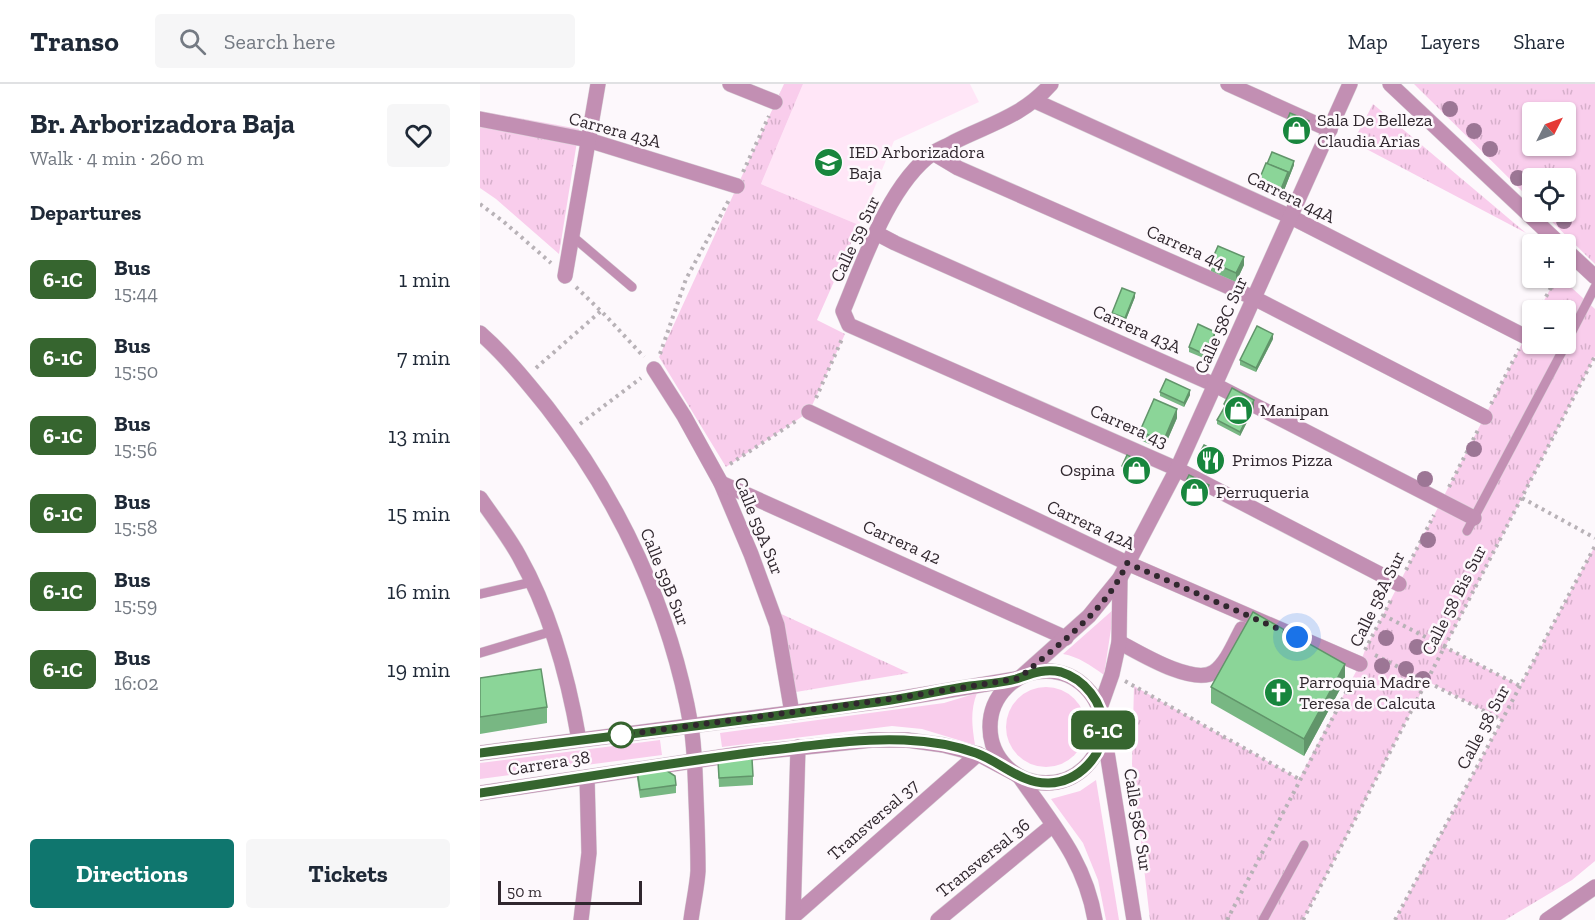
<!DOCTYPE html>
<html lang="en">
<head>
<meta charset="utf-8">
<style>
  body { margin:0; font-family:"Zilla Slab",serif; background:#f6f6f7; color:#1f2937; height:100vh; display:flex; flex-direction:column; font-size:22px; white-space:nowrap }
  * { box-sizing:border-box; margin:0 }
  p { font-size:20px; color:#747a83 }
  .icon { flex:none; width:33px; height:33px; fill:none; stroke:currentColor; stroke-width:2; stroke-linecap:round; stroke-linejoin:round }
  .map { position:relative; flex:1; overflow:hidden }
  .sheet { display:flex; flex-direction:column; background:#fff; width:480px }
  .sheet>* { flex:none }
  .badge { padding:0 12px; border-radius:9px; font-size:21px; line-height:39px }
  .needle { width:39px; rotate:48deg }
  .controls { position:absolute; left:1042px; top:18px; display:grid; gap:12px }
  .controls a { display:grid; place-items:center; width:54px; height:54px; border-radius:6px; background:#fff; box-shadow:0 2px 4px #0004; font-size:30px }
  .scale { position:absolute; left:18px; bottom:15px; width:144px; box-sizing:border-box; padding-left:6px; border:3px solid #30272e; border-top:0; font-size:16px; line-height:21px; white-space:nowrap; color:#30272e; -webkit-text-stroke:4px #fdf8fc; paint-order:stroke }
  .you { position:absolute; width:30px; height:30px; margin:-15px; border:4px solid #fff; border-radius:50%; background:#1a73e8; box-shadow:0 0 0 9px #1a73e833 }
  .map>.badge { position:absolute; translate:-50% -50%; box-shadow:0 0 0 3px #fff }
  h2 { padding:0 30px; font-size:22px; line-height:54px }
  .round { display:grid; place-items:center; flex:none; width:63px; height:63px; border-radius:6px; background:#f6f6f7 }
  .headline { display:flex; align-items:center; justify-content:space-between; height:102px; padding:0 30px }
  h1 { font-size:28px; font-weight:700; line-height:45px }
  .action { display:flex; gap:12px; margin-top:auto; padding:12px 30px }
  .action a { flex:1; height:69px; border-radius:6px; background:#0f766e; color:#fff; font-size:24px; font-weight:700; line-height:69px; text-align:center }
  .action a+a { background:#f6f6f7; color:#1f2937 }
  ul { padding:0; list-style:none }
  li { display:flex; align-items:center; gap:18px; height:78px; padding:0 30px }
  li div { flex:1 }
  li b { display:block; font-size:22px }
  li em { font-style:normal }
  li .badge { min-width:66px; font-weight:700; text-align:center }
  header { display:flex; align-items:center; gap:36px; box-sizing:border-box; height:84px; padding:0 30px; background:#fff; border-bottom:2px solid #e0e1e3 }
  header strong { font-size:28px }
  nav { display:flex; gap:33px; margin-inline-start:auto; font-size:21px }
  .search { width:420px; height:54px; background:#f6f6f7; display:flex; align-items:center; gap:15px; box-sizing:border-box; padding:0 21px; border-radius:6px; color:#747a83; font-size:22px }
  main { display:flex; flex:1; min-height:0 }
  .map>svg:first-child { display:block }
</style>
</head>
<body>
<header>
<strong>Transo</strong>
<div class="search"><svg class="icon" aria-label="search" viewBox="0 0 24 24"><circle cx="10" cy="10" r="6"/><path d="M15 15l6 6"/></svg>Search here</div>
<nav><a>Map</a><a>Layers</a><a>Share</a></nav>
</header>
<main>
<section class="sheet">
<div class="headline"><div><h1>Br. Arborizadora Baja</h1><p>Walk · 4 min · 260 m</p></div><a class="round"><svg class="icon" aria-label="heart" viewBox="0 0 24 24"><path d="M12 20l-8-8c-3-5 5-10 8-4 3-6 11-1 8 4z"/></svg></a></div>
<h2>Departures</h2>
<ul>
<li><span class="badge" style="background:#36652f;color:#fff">6-1C</span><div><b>Bus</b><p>15:44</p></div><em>1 min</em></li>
<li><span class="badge" style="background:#36652f;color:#fff">6-1C</span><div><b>Bus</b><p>15:50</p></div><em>7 min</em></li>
<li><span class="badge" style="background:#36652f;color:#fff">6-1C</span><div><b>Bus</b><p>15:56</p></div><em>13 min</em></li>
<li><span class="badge" style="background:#36652f;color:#fff">6-1C</span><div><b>Bus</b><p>15:58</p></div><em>15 min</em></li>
<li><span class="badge" style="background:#36652f;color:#fff">6-1C</span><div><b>Bus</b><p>15:59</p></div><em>16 min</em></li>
<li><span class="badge" style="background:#36652f;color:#fff">6-1C</span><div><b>Bus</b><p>16:02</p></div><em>19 min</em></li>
</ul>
<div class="action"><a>Directions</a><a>Tickets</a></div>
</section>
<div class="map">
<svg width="1115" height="836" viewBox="0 0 1115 836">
  <defs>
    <pattern id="park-tufts" width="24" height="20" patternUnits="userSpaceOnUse" patternTransform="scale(1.5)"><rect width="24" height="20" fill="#f9cdec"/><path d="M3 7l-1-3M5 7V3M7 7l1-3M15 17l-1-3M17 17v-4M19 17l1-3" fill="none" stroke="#d6b0cb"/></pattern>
  </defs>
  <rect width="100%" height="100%" fill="#fdf8fc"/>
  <polygon fill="#ffe6f7" points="323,0 490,0 499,18 414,57 379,141 281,100"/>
  <g fill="#f9cdec">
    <path d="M634,525L624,591C610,581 599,573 583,570Z"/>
    <circle cx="566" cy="643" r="40"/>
    <path d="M497,609C490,627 492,642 495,661L442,645L412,642L242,663L240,649L464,619Z"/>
    <polygon points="180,656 182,671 0,695 0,679"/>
    <polygon points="616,696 639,836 626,836 618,796 603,759 571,715 600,707"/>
  </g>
  <g fill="url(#park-tufts)" fill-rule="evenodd">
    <polygon points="304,0 323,0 281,100 379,141 337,236 365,250 329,328 246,383 179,273"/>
    <path d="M934,0H1115V180L1062,128H1086V94H1053V118ZM1053,28H1086V62H1053Z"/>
    <polygon points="893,20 1046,149 873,58"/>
    <polygon points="0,27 99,45 79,170 16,115 0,104"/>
    <polygon points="1076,194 1081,194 1115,225 1115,272 965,563 1040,602 1115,462 1115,777 1092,796 1025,836 915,836 1022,636 947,597 823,836 670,836 652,680 654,602 819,695 880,580 885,566 1053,238 1053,260 1086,260 1086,226 1059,226"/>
    <polygon points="297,528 429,589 316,608"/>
  </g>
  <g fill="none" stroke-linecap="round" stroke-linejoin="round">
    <defs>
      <g id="service">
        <polyline points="92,152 152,203"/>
        <polyline points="1086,259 1115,203"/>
        <polyline points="987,447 1086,260"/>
        <polyline points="0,510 52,498"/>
        <polyline points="0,569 73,547"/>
        <polyline points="783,836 824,761"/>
      </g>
      <g id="minor">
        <polyline points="250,0 295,18"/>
        <path d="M571,0C543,32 510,40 474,58C467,62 459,65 453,69C409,100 383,179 363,227L369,241L697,385L919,500"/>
        <polyline points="748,0 850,46"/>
        <polyline points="910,0 1080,160"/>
        <polyline points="555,17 811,133 1046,253"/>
        <polyline points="0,35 108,56 257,102"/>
        <polyline points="453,69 478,84 774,214 1005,333"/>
        <polyline points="396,149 415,159 735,301 994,434"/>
        <polyline points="1086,166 1115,193"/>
        <polyline points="85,192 118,0"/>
        <path d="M0,249C25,271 46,297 67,323C139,415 191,526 211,642C215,666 215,690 216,714C217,738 218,762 218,787C217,803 213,820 211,836"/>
        <polyline points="174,285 204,332 241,399 271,470 297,541 312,629"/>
        <polyline points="329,328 647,479 880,580"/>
        <polyline points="241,399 586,554"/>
        <path d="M0,414C13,433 28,452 39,472C71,529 88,592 99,656"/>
        <path d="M639,558C658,568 713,602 734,588C747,579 755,558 762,545"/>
        <polyline points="623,643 654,836"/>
        <path d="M539,692C572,740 605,776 615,836"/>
        <polyline points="314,832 498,670"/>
        <polyline points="101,836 109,769 107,693"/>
        <polyline points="313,836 318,663"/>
        <polyline points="458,836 573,741"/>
        <polyline points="1067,836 1115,803"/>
      </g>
      <g id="tertiary">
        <circle cx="566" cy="643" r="56"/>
        <polyline points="543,591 609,532 640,494 697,385 870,0"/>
        <polyline points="620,624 632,590 639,558 640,494"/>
        <polyline points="0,669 411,616 536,595"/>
        <polyline points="0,709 260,670 392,656 427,656 463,661 498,670 532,688"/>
      </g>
    </defs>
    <use href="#service" stroke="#d8d2d7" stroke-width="10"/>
    <use href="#minor" stroke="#d8d2d7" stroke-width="16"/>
    <use href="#tertiary" stroke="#d8d2d7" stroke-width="16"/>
    <g stroke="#b8b2b7" stroke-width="4" stroke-dasharray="3 4.5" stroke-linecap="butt">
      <polyline points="263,88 289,32"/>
      <polyline points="0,120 24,138 71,179"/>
      <polyline points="96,203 126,232 164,273"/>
      <polyline points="1059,226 1076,194"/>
      <polyline points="180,270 206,195 249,116"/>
      <polyline points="56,284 121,227"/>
      <polyline points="336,314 362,255"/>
      <polyline points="1011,320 1039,265"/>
      <polyline points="100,340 161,294"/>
      <polyline points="250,380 316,337"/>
      <polyline points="969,403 998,346"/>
      <polyline points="1042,414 1115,454"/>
      <polyline points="926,486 954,431"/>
      <polyline points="903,531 1040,602"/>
      <polyline points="885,566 912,514"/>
      <polyline points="895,571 1022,636"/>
      <polyline points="645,597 819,695"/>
      <polyline points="747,836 873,595"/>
      <polyline points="823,836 1115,272"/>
      <polyline points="915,836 1115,462"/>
    </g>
    <use href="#service" stroke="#c28fb3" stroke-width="9"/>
    <use href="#minor" stroke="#c28fb3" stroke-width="15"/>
    <use href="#tertiary" stroke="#c28fb3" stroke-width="15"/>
  </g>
  <g fill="#9c7695">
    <circle cx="970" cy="25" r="8"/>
    <circle cx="994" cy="47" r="8"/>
    <circle cx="1010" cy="65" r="8"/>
    <circle cx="1038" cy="94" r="8"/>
    <circle cx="1084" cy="137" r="8"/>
    <circle cx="994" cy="365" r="8"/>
    <circle cx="945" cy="395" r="8"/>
    <circle cx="948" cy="456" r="8"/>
    <circle cx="906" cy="554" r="8"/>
    <circle cx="937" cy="563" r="8"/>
    <circle cx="902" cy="582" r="8"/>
    <circle cx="926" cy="585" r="8"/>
    <circle cx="943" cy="595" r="8"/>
  </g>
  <g fill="#78b783">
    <polygon points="829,42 821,59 803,51 803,47"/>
    <polygon points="814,81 801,114 779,104 779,96"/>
    <polygon points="731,178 764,181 756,198 731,187"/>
    <polygon points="655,213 645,238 632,233 632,229"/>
    <polygon points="735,252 726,275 709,268 709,263"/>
    <polygon points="793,255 776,288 760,281 760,276"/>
    <polygon points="680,308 710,311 704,323 680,312"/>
    <polygon points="744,320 774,324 760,352 737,340 737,336 744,324"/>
    <polygon points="697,334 683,366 660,356 660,347"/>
    <polygon points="718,372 744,376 737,388 718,377"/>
    <polygon points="642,382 670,386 665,397 642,387"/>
    <polygon points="729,405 721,421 701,411 701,407"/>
    <polygon points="0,594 67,623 67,639 0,650"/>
    <polygon points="865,596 824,672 731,619 731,603"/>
    <polygon points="238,677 273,692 273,701 239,703"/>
    <polygon points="157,686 196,701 196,709 160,714 157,694"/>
  </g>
  <g fill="#61956a">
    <polygon points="829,37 829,42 821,59 821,54"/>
    <polygon points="814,77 814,81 801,114 801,105"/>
    <polygon points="764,173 764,181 756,198 756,189"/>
    <polygon points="655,209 655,213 645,238 645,234"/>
    <polygon points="735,248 735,252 726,275 726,271"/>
    <polygon points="793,250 793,255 776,288 776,284"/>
    <polygon points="710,306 710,311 704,323 704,319"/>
    <polygon points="774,316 774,324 760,352 760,348 766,336 766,332"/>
    <polygon points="697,325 697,334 683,366 683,358"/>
    <polygon points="744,372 744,376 737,388 737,383"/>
    <polygon points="670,382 670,386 665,397 665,393"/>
    <polygon points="729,401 729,405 721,421 721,417"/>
    <polygon points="865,580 865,596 824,672 824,655"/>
  </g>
  <g fill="#8bd598" stroke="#61956a" stroke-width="1.5">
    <polygon points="810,29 829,37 821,54 803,47"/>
    <polygon points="792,68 814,77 808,93 808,88 787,80"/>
    <polygon points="786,79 808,88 801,105 779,96"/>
    <polygon points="738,162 764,173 756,189 731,178"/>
    <polygon points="642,204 655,209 645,234 632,229"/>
    <polygon points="718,240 735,248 726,271 709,263"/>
    <polygon points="777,242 793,250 776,284 760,276"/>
    <polygon points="686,295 710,306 704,319 680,308"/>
    <polygon points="752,304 774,316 766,332 744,320"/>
    <polygon points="674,315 697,325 683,358 660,347"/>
    <polygon points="744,324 766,336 760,348 737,336"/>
    <polygon points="724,361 744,372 737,383 718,372"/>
    <polygon points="647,371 670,382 665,393 642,382"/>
    <polygon points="709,391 729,401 721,417 701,407"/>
    <polygon points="773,528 865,580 824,655 731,603"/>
    <polygon points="61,585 67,623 0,633 0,594"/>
    <polygon points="272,675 273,692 239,694 238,677"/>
    <polygon points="181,683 195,692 196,701 160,706 157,686"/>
  </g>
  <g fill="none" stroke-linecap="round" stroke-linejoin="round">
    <defs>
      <path id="line" d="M0,669C137,651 274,636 411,616C437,612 463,606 490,602C504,600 522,599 536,595C551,590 564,584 581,588C604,595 623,618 623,643C624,672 598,698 569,699C541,700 521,678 496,669C474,661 447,657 424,656C377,654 330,662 284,667C189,679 95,695 0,709"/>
    </defs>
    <use href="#line" stroke="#fff" stroke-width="14"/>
    <use href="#line" stroke="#36652f" stroke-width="9"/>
    <path stroke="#30272e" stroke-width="6" stroke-dasharray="0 10.8" d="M141,651L411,615L536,595L543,591C580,559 627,526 647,479L817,553"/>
  </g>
  <defs>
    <symbol id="shop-disc" viewBox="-11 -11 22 22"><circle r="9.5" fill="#18863d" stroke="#fdf8fc"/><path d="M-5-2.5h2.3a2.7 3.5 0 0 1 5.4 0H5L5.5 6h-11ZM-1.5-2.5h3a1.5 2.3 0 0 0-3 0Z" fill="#fff"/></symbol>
    <symbol id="school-disc" viewBox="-11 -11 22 22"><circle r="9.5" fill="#18863d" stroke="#fdf8fc"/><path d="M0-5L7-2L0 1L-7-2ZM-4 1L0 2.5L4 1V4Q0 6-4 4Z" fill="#fff"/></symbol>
    <symbol id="restaurant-disc" viewBox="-11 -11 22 22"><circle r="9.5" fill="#18863d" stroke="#fdf8fc"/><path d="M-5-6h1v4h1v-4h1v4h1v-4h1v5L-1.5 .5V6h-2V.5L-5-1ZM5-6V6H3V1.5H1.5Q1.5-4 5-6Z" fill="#fff"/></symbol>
    <symbol id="church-disc" viewBox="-11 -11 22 22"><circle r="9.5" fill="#18863d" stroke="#fdf8fc"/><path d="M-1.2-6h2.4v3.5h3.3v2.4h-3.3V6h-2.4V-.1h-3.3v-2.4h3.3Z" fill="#fff"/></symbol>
  </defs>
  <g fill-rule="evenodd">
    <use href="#shop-disc" x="800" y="30" width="33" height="33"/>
    <use href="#school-disc" x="332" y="62" width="33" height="33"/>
    <use href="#shop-disc" x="742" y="310" width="33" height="33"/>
    <use href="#restaurant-disc" x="714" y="360" width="33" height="33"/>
    <use href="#shop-disc" x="640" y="370" width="33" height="33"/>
    <use href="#shop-disc" x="698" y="392" width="33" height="33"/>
    <use href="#church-disc" x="782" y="592" width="33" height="33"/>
  </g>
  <circle fill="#fff" stroke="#36652f" stroke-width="3" cx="141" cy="651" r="12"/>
  <g text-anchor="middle" stroke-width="5" stroke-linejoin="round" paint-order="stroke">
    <g font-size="18" fill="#30272e" stroke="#fdf8fc" text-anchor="start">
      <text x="837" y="42">Sala De Belleza<tspan x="837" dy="21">Claudia Arias</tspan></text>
      <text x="369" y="74">IED Arborizadora<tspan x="369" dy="21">Baja</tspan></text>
      <text x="780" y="332">Manipan</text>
      <text x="752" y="382">Primos Pizza</text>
      <text x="635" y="392" text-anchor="end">Ospina</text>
      <text x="736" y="414">Perruqueria</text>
      <text x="819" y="604">Parroquia Madre<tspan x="819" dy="21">Teresa de Calcuta</tspan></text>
    </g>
    <g font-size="18" fill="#30272e" stroke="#fdf8fc">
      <text transform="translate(135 46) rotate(15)" y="6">Carrera 43A</text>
      <text transform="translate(811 113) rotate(26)" y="6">Carrera 44A</text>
      <text transform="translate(375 155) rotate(-65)" y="6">Calle 59 Sur</text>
      <text transform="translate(706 163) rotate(24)" y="6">Carrera 44</text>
      <text transform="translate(741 241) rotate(-66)" y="6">Calle 58C Sur</text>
      <text transform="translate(657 245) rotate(24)" y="6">Carrera 43A</text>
      <text transform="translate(649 342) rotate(24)" y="6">Carrera 43</text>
      <text transform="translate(611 441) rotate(25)" y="6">Carrera 42A</text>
      <text transform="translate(279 442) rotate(68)" y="6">Calle 59A Sur</text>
      <text transform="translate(422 458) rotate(24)" y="6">Carrera 42</text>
      <text transform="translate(185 493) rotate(68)" y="6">Calle 59B Sur</text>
      <text transform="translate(897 515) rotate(-64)" y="6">Calle 58A Sur</text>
      <text transform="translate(974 516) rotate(-63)" y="6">Calle 58 Bis Sur</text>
      <text transform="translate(1003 643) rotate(-62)" y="6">Calle 58 Sur</text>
      <text transform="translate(69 679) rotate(-9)" y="6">Carrera 38</text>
      <text transform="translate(393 736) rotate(-41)" y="6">Transversal 37</text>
      <text transform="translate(658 736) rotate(81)" y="6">Calle 58C Sur</text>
      <text transform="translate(503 774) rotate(-39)" y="6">Transversal 36</text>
    </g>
  </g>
</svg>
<div class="controls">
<a><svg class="needle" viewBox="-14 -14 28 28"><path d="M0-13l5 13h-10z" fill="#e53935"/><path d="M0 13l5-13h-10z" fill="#747a83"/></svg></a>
<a><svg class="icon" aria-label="locate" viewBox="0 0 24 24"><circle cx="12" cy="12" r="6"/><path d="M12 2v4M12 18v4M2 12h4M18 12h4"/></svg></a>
<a>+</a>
<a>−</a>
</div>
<div class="scale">50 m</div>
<div class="you" style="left:817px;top:553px"></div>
<b class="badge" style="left:623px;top:646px;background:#36652f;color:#fff">6-1C</b>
</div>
</main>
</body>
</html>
